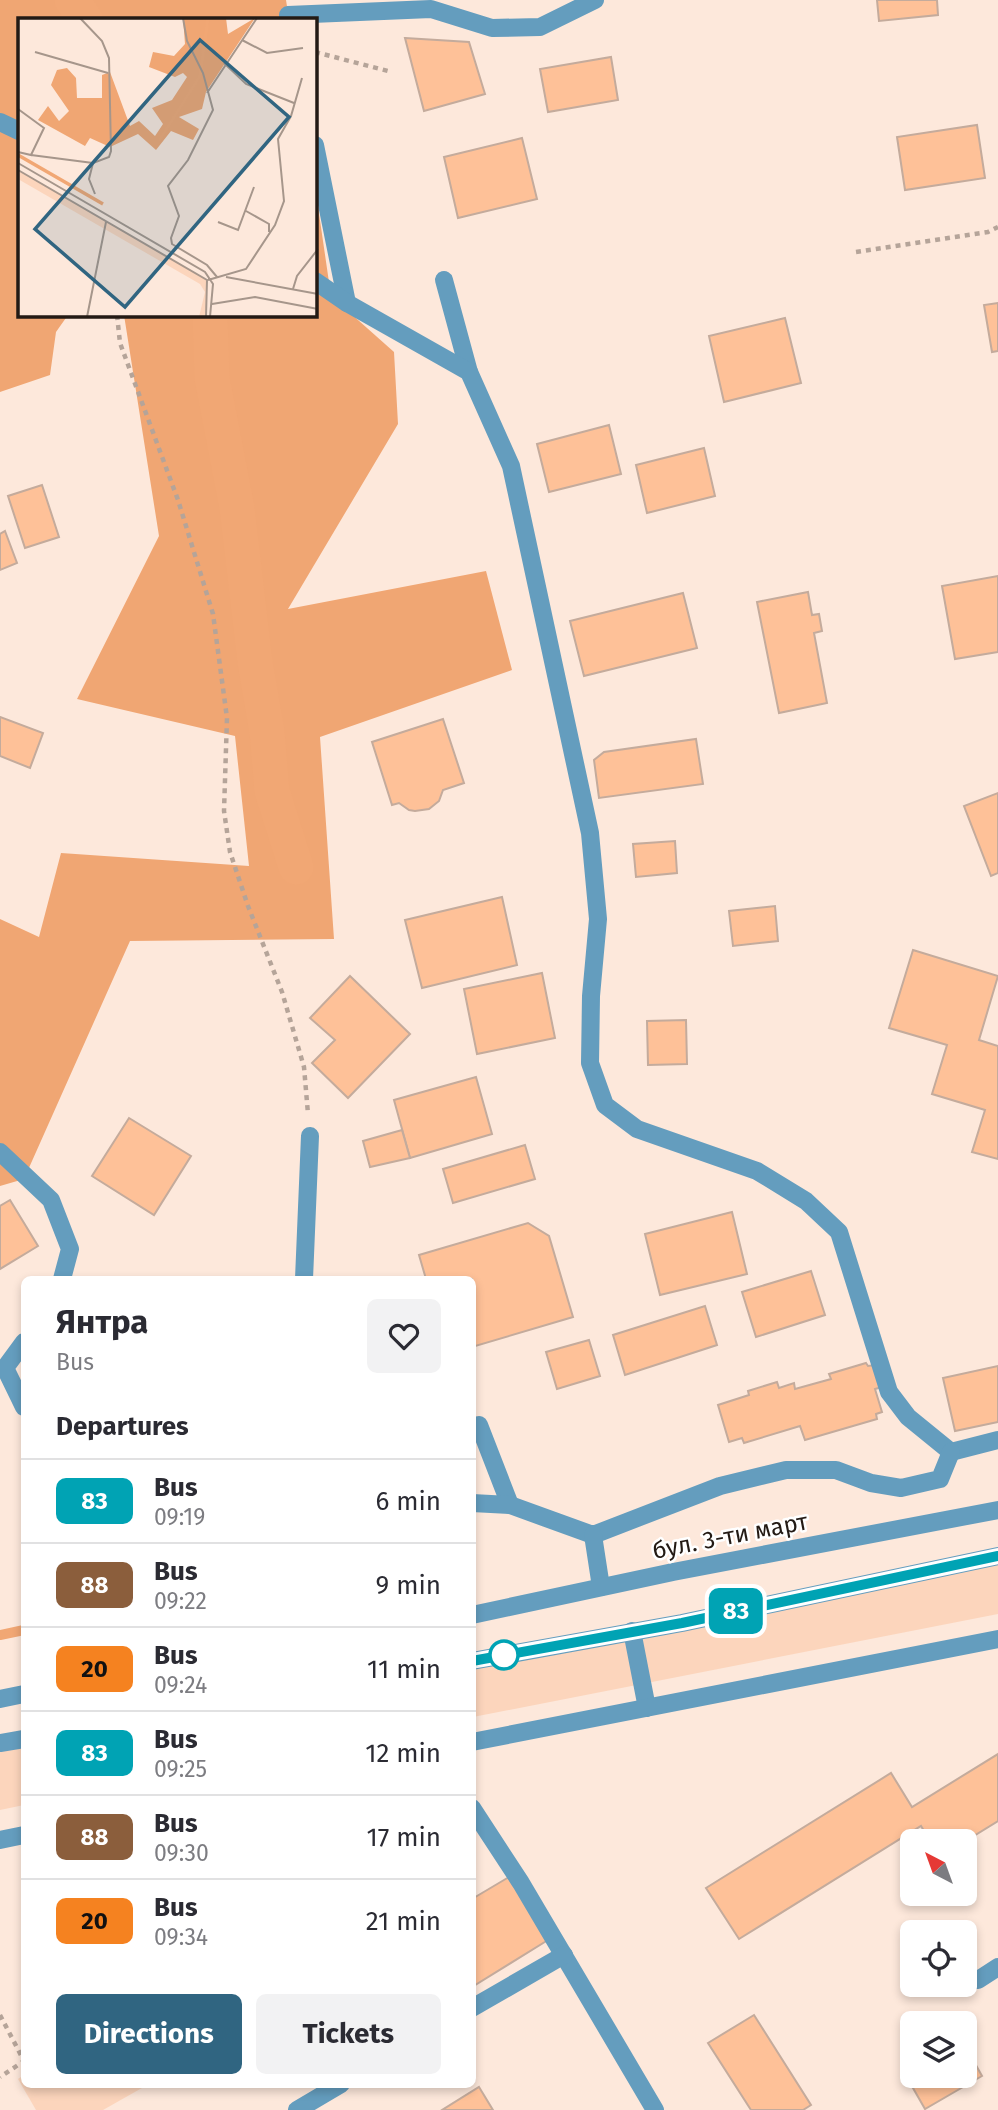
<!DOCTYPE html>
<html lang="en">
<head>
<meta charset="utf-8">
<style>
  body { margin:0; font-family:"Fira Sans",sans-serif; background:#f2f2f3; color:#2b2b33; height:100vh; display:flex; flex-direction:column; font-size:26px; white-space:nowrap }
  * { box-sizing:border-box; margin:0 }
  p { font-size:23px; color:#7c7c81 }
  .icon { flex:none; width:38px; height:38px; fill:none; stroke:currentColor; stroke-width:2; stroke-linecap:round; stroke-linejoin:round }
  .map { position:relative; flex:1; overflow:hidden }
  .drawer { position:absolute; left:21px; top:1276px; width:455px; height:812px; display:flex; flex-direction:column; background:#fff; border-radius:10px; box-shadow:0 4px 10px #0003 }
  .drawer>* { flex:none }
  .badge { padding:0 14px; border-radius:10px; font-size:24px; line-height:46px }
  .needle { width:46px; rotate:319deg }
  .fabs { position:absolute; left:900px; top:1829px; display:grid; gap:14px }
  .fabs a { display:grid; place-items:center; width:77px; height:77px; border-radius:10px; background:#fff; box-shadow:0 4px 10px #0003; font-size:35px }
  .map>.badge { position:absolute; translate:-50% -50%; box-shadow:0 0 0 4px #fff }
  h2 { padding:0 35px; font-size:26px; line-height:63px }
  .round { display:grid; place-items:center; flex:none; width:74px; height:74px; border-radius:10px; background:#f2f2f3 }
  .headline { display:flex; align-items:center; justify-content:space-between; height:119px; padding:0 35px }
  h1 { font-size:33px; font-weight:700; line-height:52px }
  .action { display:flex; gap:14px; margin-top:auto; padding:14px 35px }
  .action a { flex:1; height:80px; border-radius:10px; background:#306581; color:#fff; font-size:28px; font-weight:700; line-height:80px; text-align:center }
  .action a+a { background:#f2f2f3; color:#2b2b33 }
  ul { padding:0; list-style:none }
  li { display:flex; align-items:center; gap:21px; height:84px; padding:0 35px; border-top:2px solid #e1e1e2 }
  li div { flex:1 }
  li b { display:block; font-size:26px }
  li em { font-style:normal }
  li .badge { min-width:77px; font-weight:700; text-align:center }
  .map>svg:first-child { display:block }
</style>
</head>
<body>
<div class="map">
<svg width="998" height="2110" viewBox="0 0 998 2110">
  <rect width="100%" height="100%" fill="#fde8db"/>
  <g fill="#fcd5bc">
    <polygon points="998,1556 998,1614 473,1717 473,1662"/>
    <polygon points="24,1739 24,1805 0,1810 0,1743"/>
    <polygon points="24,2075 24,2084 149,2084 103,2110 36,2110 18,2079"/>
  </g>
  <g fill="#f0a673">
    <polygon points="0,0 286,0 289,19 19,19 19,315 68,315 56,332 50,375 0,392"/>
    <polygon points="315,186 331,296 394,352 398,424 288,609 486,571 512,670 320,737 334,939 130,941 24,1179 0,1186 0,919 39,937 61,853 249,866 235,736 77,699 159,536 124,315 315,315"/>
  </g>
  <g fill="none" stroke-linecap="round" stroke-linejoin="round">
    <polyline stroke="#f1a774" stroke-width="10" points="0,1635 24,1630"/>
    <g stroke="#f1a774" stroke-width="35">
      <polyline points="72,0 85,19"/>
      <polyline points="210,315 212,378 237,508 255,662 267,732 272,791 296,867"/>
    </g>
  </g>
  <g fill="#fec198" stroke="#c4ab9c" stroke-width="2">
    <polygon points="877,0 937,0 938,15 879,21"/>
    <polygon points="405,38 469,42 485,94 424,111"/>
    <polygon points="611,57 618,100 548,112 540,69"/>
    <polygon points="977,125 985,178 905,190 897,137"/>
    <polygon points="522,138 537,199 458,218 444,157"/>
    <polygon points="998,303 998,351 992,352 984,305"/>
    <polygon points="785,318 801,383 724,402 709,336"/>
    <polygon points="609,425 621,474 549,492 537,444"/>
    <polygon points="704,448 715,496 647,513 636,465"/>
    <polygon points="42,485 59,537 25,548 8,496"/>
    <polygon points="5,531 17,563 0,570 0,534"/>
    <polygon points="998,576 998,652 955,659 942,586"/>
    <polygon points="808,592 812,615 819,614 822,631 814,633 827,703 779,713 757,602"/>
    <polygon points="683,593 697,648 584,676 570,621"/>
    <polygon points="0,717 43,733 30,768 0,756"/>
    <polygon points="443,719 464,783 443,790 439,801 429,809 415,811 409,810 399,803 392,805 372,742"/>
    <polygon points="696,739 703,784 599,798 594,760 604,752"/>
    <polygon points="998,793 998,873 991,876 964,806"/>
    <polygon points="675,841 677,873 636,877 633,844"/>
    <polygon points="502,897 517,965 422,988 405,920"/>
    <polygon points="775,906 778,941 733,946 729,911"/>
    <polygon points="913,950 998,976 979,1040 998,1046 998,1159 972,1152 985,1110 932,1094 947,1045 889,1028"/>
    <polygon points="542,973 555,1038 477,1054 464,989"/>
    <polygon points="350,976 410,1034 348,1098 312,1063 335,1040 310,1018"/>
    <polygon points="686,1020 687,1064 648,1065 647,1021"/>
    <polygon points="476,1077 492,1134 410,1158 394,1100"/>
    <polygon points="129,1118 191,1156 154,1215 92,1176"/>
    <polygon points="402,1130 410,1158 370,1167 363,1141"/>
    <polygon points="525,1145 535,1179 453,1203 443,1169"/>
    <polygon points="10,1200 38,1246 0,1269 0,1206"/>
    <polygon points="732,1212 747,1274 660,1295 645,1234"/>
    <polygon points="528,1223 549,1236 573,1317 472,1347 472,1279 426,1279 419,1255"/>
    <polygon points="811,1271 825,1315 756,1337 742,1292"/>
    <polygon points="705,1306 717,1345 625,1375 613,1335"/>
    <polygon points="589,1340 600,1376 557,1389 546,1352"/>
    <polygon points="866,1363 868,1366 875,1365 882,1387 875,1389 882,1412 876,1414 877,1419 805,1440 800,1426 744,1443 742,1438 729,1442 718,1405 749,1395 748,1391 777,1382 779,1388 794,1383 795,1389 831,1379 829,1374"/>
    <polygon points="998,1366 998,1422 955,1431 943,1378"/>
    <polygon points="998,1754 998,1821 964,1842 930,1841 921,1826 739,1939 706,1888 891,1773 912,1807"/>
    <polygon points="509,1877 548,1940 472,1987 472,1899"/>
    <polygon points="754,2015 811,2105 803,2110 751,2110 708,2043"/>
    <polygon points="964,2044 982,2076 925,2109 905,2074 912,2070 912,2076 964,2076"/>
    <polygon points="479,2087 493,2110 442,2110"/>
  </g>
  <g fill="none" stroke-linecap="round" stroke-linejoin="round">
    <g stroke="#b5a499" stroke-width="4.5" stroke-dasharray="5 5" stroke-linecap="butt">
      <polyline points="315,52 388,71"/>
      <polyline points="856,252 988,232 998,227"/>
      <polyline points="117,315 120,343 178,500 213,614 227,718 224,811 230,852 248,906 282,992 304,1067 308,1114"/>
      <polyline points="0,2015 24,2061 0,2077"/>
    </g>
    <g stroke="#649dbe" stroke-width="18">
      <polyline points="288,15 431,9 492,28 540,27 595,0"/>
      <polyline points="0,122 19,131"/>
      <polyline points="315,145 347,303"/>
      <polyline points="444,280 469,372"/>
      <polyline points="315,281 347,303 469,372 511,466 590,833 598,919 591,996 590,1063 605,1105 637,1129 757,1171 806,1201 839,1232 889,1392 908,1417 951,1452"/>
      <polyline points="0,1152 51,1200 70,1249 62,1279"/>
      <polyline points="304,1279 310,1136"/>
      <polyline points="24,1342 5,1368 24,1407"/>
      <polyline points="479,1425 510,1505"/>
      <polyline points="951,1452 998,1440"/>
      <polyline points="472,1503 510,1505 593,1535 720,1486 786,1470 836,1470 871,1483 901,1488 940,1479 951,1452"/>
      <polyline points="593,1535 601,1587"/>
      <polyline points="472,1615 673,1572 998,1510"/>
      <polyline points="632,1631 647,1708"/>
      <polyline points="472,1661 682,1623 998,1556"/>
      <polyline points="0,1699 24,1694"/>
      <polyline points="472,1742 998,1639"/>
      <polyline points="0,1743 24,1739"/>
      <polyline points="472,1808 521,1883 655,2110"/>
      <polyline points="0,1840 24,1835"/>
      <polyline points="978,1980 998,1967"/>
      <polyline points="472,2008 564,1955"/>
      <polyline points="297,2110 341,2084"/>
    </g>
  </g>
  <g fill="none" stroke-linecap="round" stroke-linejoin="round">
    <defs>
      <polyline id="line" points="472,1661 682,1623 998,1556"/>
    </defs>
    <use href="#line" stroke="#fff" stroke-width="16"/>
    <use href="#line" stroke="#00a3b4" stroke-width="10"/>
  </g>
  <circle fill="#fff" stroke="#00a3b4" stroke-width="3.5" cx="504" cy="1655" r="14"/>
  <g text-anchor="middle" stroke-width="5" stroke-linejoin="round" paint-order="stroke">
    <g font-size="24" fill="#231a14" stroke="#fff">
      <text transform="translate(730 1536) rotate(-11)" y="8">бул. 3-ти март</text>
    </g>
  </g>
  <g transform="translate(18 18)">
    <rect width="299" height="299" fill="#fde8db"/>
    <path d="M0,152L189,262L188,299H181L187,274L182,266L0,161Z" fill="#fcd5bc"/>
    <path d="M165,0H208L210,16L237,0L188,74L184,91L161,99L181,111L175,122L153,113L138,132L120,116L92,129L72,120L67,128L20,102L30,88L41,103L51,93L33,67L39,52L49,50L58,60L59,80H84V57L92,54L112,108L121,103L137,118L145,106L134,90L154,82L169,59L165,55L157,59L131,49L135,34L156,38L167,26Z" fill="#f0a673"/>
    <path fill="none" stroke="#f1a774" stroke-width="3.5" d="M141,123L182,58L190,0M0,137L85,186"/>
    <path fill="none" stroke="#a6968b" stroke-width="2" d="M62,0L84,23L91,40L93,133L91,139L75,145L71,161L77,176M165,0L169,23L185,55L195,92L170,142L150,168L161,198L153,220L154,226L189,247L199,259M224,22L249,35L285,30M17,34L90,55M206,45L228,66L276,85M189,75L239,0M0,91L26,110L13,137L0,134M13,137L75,145M0,145L187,254L195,266L192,299M0,152L189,262L188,299M228,193L251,206V214M200,204L220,212L236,169M208,259L300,276M190,262L228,251L257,207L266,183L260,121L273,98L284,60M275,271L279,258L300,231M194,286L237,279L300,291M69,299L88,204"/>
    <path fill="#306581" fill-opacity="0.15" stroke="#306581" stroke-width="3.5" d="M182,22L271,99L107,289L17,211Z"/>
    <rect width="299" height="299" fill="none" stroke="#231a14" stroke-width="3.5"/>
  </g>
</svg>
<div class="fabs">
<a><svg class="needle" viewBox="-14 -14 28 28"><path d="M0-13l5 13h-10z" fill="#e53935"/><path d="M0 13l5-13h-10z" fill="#7c7c81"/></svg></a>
<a><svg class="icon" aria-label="locate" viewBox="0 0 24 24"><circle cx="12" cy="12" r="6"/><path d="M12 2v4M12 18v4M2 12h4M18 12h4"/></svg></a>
<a><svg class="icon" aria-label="layers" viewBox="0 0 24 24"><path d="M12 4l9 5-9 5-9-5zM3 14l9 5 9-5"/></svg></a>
</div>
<b class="badge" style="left:736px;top:1611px;background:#00a3b4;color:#fff">83</b>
<section class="drawer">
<div class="headline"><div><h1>Янтра</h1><p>Bus</p></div><a class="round"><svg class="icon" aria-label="heart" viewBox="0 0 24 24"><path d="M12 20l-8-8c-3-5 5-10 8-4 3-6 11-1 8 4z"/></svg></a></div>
<h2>Departures</h2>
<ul>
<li><span class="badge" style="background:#00a3b4;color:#fff">83</span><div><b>Bus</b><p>09:19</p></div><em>6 min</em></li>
<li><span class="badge" style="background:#8b5e3c;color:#fff">88</span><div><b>Bus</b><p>09:22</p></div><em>9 min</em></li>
<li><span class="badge" style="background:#f58220;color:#111">20</span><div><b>Bus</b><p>09:24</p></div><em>11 min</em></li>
<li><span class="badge" style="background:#00a3b4;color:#fff">83</span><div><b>Bus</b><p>09:25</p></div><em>12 min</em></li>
<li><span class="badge" style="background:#8b5e3c;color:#fff">88</span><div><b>Bus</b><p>09:30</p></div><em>17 min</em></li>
<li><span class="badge" style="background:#f58220;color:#111">20</span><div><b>Bus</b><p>09:34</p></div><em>21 min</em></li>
</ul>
<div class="action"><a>Directions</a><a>Tickets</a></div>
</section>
</div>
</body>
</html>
